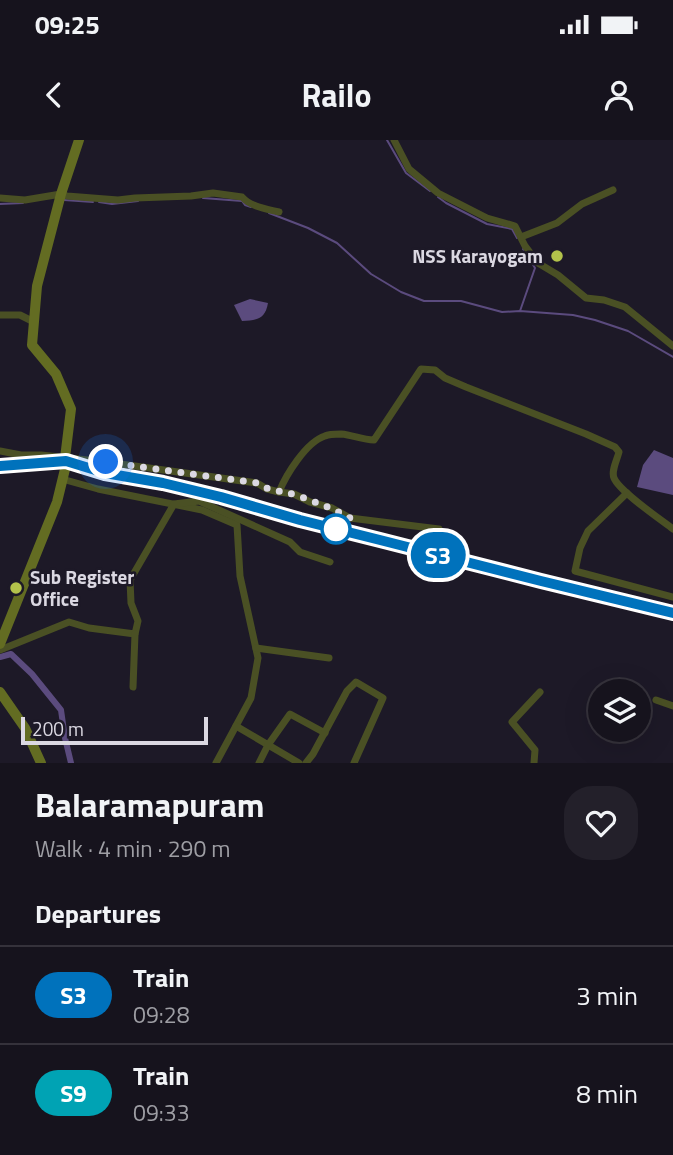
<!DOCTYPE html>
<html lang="en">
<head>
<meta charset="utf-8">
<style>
  body { margin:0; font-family:"Titillium Web",sans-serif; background:#23202a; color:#f1f3f6; height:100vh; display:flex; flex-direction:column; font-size:26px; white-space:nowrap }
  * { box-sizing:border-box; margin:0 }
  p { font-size:23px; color:#9e9ea4 }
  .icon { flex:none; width:38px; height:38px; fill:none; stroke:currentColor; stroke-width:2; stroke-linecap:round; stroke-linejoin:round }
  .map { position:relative; height:623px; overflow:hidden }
  .drawer { display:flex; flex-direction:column; background:#16131d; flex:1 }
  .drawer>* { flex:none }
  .badge { padding:0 14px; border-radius:23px; font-size:24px; line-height:46px }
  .tools { position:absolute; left:588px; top:539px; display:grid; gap:14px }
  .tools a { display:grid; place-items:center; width:63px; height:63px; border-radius:50%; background:#16131d; box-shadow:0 7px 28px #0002,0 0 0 2px #35323b; font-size:35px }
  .scale { position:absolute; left:21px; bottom:18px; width:187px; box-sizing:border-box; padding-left:7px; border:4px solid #dbd8e2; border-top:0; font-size:19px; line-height:24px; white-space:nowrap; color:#dbd8e2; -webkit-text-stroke:5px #1d1927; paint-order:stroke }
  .you { position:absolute; width:35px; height:35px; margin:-18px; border:5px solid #fff; border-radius:50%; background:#1a73e8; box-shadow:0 0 0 10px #1a73e833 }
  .map>.badge { position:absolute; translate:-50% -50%; box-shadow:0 0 0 4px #fff }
  h2 { padding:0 35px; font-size:26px; line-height:63px }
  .round { display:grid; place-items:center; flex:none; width:74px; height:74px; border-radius:28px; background:#23202a }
  .headline { display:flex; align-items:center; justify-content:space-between; height:119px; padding:0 35px }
  h1 { font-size:33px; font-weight:700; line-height:52px }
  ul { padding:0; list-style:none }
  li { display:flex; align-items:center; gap:21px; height:98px; padding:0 35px; border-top:2px solid #35323b }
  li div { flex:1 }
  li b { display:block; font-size:26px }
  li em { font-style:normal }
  li .badge { min-width:77px; font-weight:700; text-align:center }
  .status { display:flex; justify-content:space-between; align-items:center; height:49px; padding:0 35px; background:#16131d; direction:ltr }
  .status svg { height:19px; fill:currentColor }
  header { display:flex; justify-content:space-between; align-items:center; height:91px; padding:0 35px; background:#16131d; font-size:32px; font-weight:700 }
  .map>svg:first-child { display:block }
</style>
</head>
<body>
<div class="status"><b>09:25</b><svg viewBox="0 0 49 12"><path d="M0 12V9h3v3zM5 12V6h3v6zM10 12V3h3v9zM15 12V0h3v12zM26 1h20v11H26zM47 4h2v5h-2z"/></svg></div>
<header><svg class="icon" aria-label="back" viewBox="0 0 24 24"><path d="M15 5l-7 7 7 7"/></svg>Railo<svg class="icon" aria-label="person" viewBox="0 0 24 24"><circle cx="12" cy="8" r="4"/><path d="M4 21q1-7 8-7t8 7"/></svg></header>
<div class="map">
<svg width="673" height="623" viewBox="0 0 673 623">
  <rect width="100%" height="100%" fill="#1d1927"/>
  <g fill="#5b4b7e">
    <path d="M250,159L268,163C265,179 258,180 242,181L234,165Z"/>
    <polygon points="654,310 673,318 673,355 637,347 643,325"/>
  </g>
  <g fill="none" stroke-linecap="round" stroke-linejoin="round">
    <g stroke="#5b4b7e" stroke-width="2">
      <polyline points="387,0 406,33 430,51"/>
      <polyline points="438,57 446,63 487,84 512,89 517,98"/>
      <polyline points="203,58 242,61 245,65 251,67"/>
      <polyline points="64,60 93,62"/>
      <polyline points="99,62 112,64 138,61"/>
      <polyline points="0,64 23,63"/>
      <polyline points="269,73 308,88 337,103 371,134 401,152 424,161 461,161 502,172 520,171 573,175 595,180 628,191 673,217"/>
      <polyline points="520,171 535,128 523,109"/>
    </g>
    <polyline stroke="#5b4b7e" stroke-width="6" points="0,517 11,514 32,534 61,570 65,598 71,623"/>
    <g stroke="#4a5024" stroke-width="7">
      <polyline points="394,0 409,29 438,53 487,78 515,86 525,106 538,123 558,135 586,158 604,160 625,167 673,206"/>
      <path d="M0,58L25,60L61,54L67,56L118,60L135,58L191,56L213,53L242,57C251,67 267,69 279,72"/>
      <polyline points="521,97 557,83 582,64 613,50"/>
      <polyline points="0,175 20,175 34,182"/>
      <path d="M0,311L21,315H41L106,322L257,343L267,349L279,352C286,335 306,302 325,296C329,294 337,294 341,294C353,295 362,300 374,300L421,229L435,230L445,238L466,247L586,294L615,307L619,312C617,320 611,331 614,338C619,351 660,379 673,389"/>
      <polyline points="62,339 98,349 202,370 237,385 240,436 258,518 251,558 216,623"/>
      <polyline points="279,352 294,354 310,362 332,368 350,378 439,389"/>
      <polyline points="627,353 588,391 580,408 575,431 673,457"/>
      <polyline points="256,508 329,518"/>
      <polyline points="0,510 69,482 89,488 135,494 138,481 131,463 130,440 174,364 199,361 290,402 300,412 330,422"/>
      <polyline points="133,547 135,494"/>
      <polyline points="656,560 673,566"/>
      <polyline points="236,586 299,623"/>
      <polyline points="259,623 268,605 290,574 325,593"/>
      <polyline points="306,623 313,614 347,551 356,542 383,558 354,623"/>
      <polyline points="534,623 535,610 512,582 540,552"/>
    </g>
    <g stroke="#636c22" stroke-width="10">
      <polyline points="0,504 57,362 67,321 65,318 71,269 56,234 32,205 37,146 61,54 79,0"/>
      <polyline points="0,552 25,588 41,623"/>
    </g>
    <defs>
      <polyline id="rail" points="0,326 67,321 105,333 163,343 221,357 300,380 380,400 673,473"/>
    </defs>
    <use href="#rail" stroke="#b7b4be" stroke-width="4.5"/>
    <use href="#rail" stroke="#1d1927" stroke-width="2" stroke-dasharray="5" stroke-linecap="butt"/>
  </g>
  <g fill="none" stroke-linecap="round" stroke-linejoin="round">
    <defs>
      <polyline id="line" points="0,326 66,321 105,333 163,343 221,357 300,380 380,400 541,441 673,473"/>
    </defs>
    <use href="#line" stroke="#fff" stroke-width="16"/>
    <use href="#line" stroke="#0072bc" stroke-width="10"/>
    <path stroke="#dbd8e2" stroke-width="7" stroke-dasharray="0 12.6" d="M106,322L257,343C273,353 281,350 296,355C314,362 333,368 350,378L336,389"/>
  </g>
  <g fill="#b3c24b" stroke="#1d1927" stroke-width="2.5">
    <circle cx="557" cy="116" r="7"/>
    <circle cx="16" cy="448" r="7"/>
  </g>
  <circle fill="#fff" stroke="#0072bc" stroke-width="3.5" cx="336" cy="389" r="14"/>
  <g text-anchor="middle" stroke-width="5" stroke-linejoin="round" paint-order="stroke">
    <g font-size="19" font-weight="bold" fill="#dbd8e2" stroke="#1d1927" text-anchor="end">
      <text x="543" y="123">NSS Karayogam</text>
      <text x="30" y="444" text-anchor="start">Sub Register<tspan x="30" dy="22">Office</tspan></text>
    </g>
  </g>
</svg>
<div class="tools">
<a><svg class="icon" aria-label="layers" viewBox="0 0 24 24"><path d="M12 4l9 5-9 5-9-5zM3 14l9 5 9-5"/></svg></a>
</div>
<div class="scale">200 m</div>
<div class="you" style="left:106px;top:322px"></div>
<b class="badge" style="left:438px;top:415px;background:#0072bc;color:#fff">S3</b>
</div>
<section class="drawer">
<div class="headline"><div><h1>Balaramapuram</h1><p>Walk · 4 min · 290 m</p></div><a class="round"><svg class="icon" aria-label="heart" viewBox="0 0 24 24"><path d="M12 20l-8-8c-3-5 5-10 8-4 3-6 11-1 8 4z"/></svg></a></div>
<h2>Departures</h2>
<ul>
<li><span class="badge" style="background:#0072bc;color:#fff">S3</span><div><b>Train</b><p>09:28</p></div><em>3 min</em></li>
<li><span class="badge" style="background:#00a3b4;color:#fff">S9</span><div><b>Train</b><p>09:33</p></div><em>8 min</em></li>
</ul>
</section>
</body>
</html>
